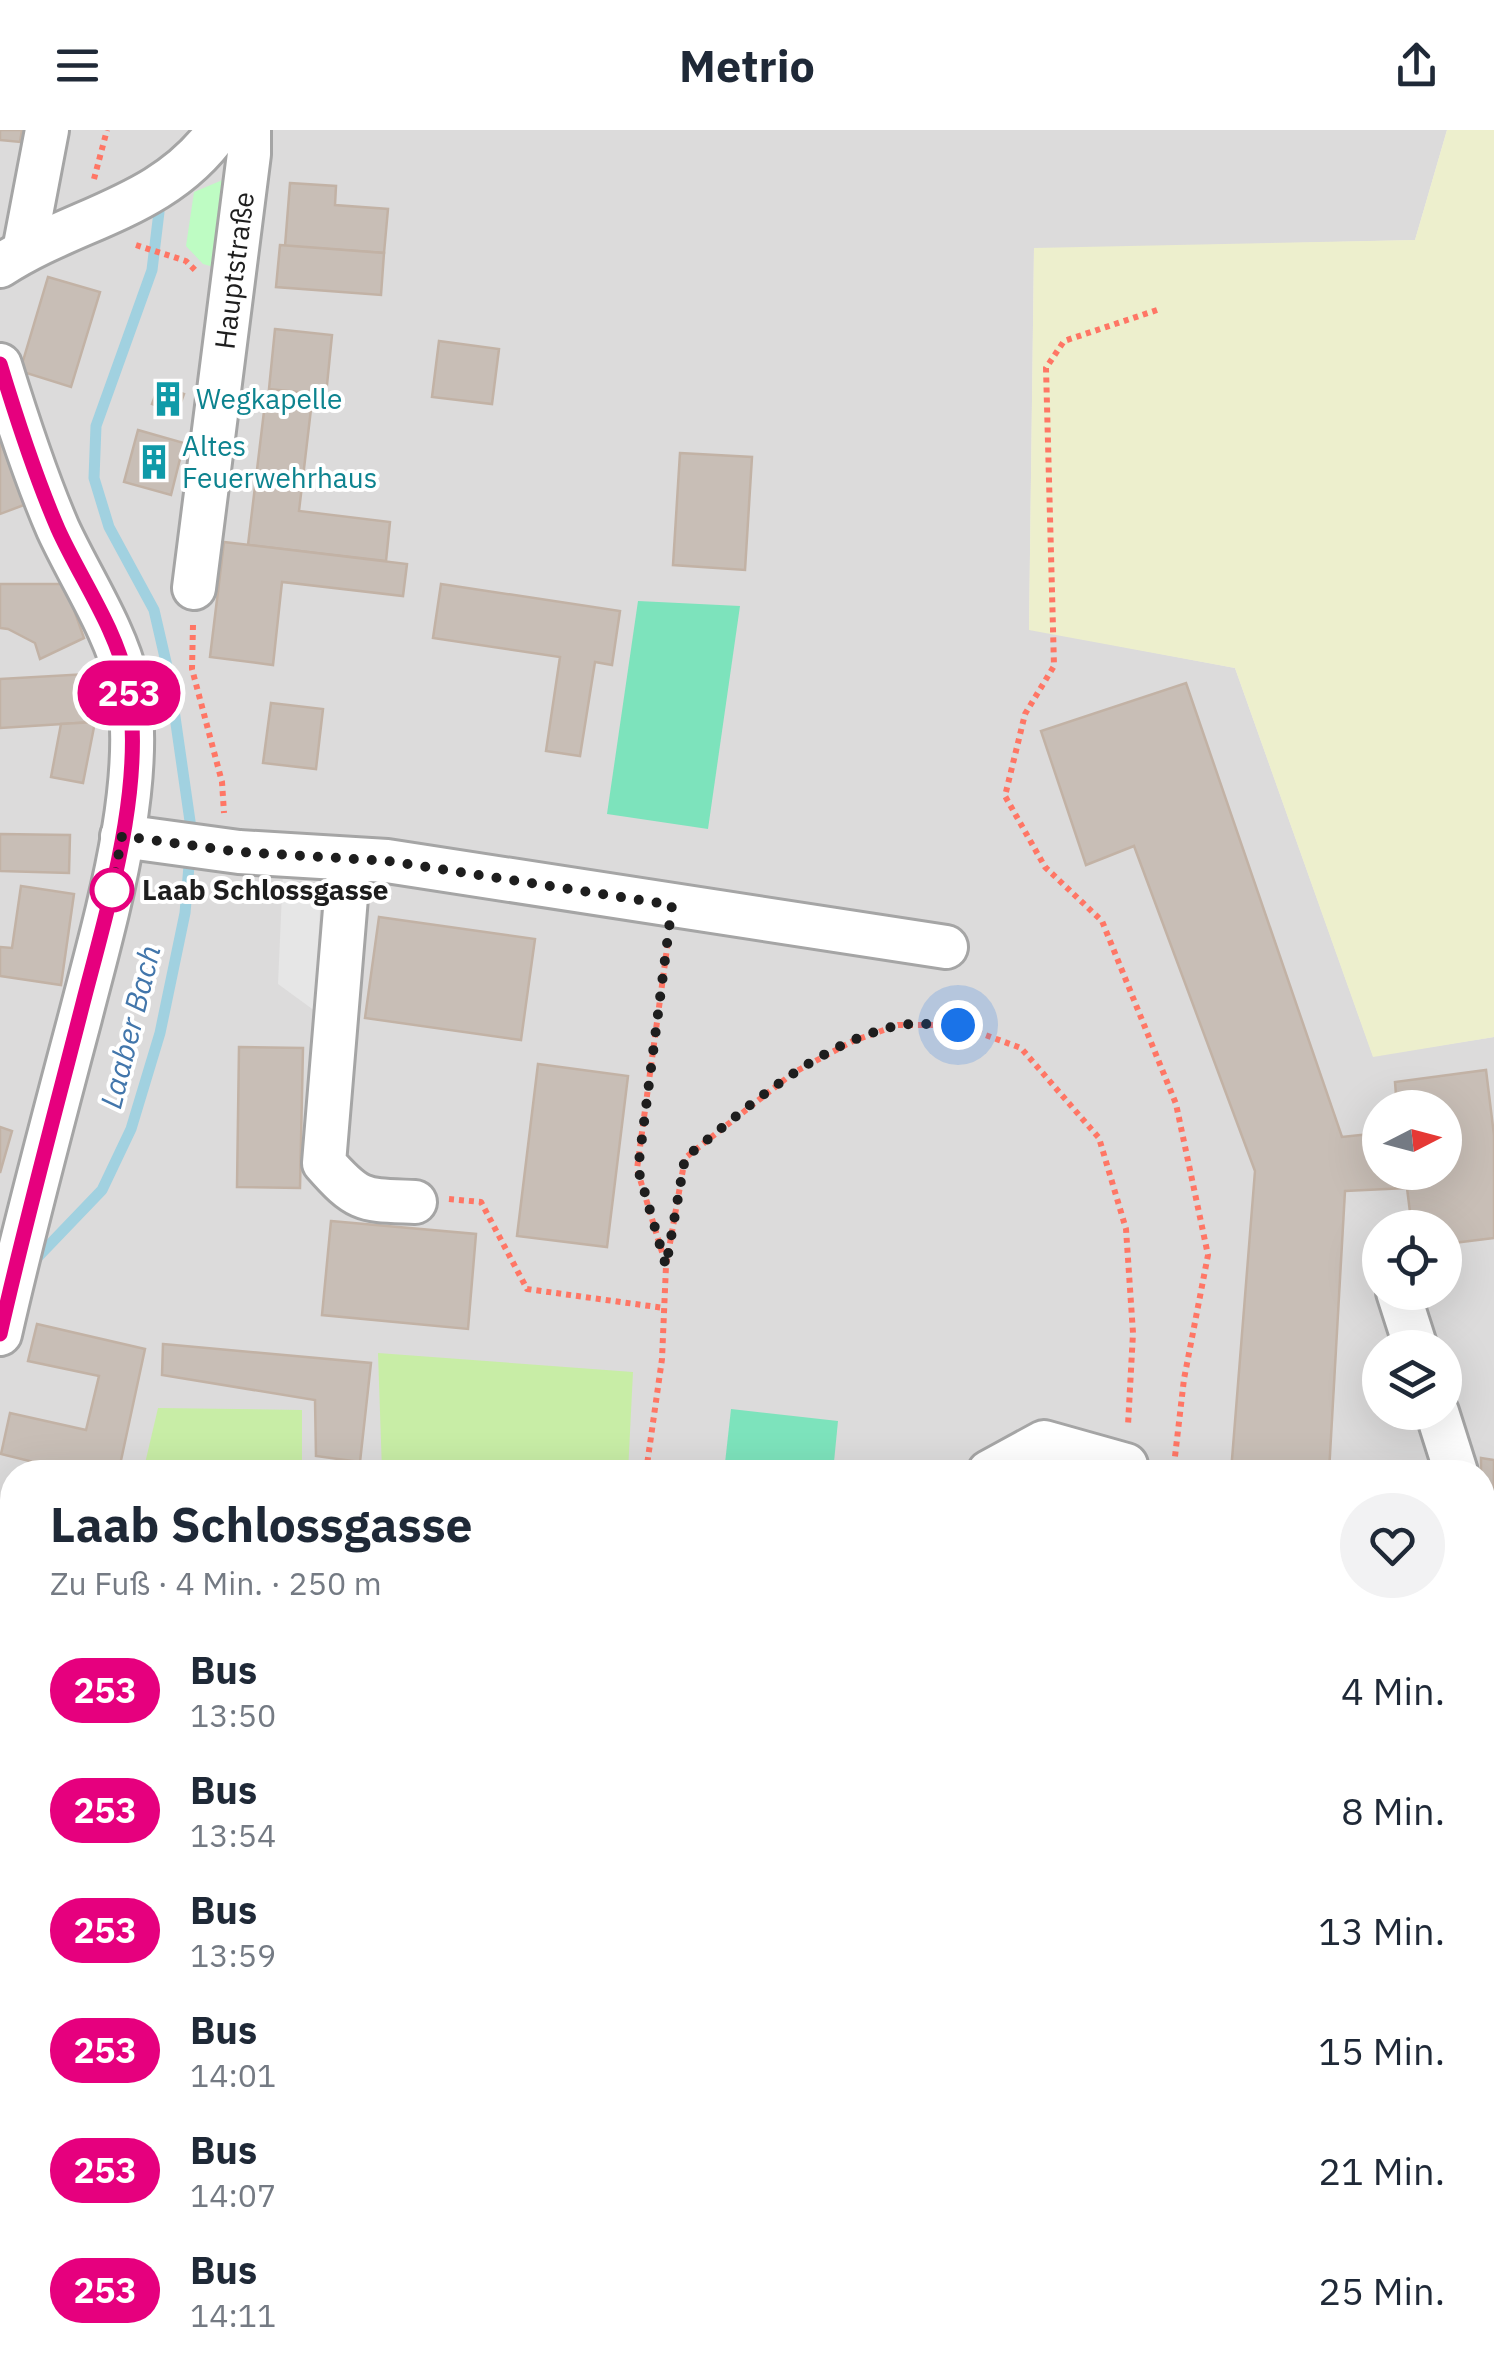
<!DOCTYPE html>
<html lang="de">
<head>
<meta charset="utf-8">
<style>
  body { margin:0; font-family:"IBM Plex Sans",sans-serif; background:#f2f2f3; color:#1f2937; height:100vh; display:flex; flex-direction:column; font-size:38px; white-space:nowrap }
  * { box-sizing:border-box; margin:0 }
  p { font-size:32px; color:#747a83 }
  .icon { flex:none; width:55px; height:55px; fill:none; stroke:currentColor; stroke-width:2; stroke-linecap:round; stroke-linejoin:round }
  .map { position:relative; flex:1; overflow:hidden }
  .side { position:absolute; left:0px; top:1330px; width:1495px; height:912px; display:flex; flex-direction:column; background:#fff; border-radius:40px 40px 0 0; box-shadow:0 10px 40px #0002 }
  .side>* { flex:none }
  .badge { padding:0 20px; border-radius:32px; font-size:35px; line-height:65px }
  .needle { width:65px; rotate:84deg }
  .controls { position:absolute; left:1362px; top:960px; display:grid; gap:20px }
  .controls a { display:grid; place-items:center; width:100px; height:100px; border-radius:50%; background:#fff; box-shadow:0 10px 40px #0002; font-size:50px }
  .you { position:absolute; width:50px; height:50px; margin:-25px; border:8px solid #fff; border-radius:50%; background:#1a73e8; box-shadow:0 0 0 15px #1a73e833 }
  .map>.badge { position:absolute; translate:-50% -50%; box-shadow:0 0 0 5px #fff }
  .round { display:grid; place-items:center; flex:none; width:105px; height:105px; border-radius:52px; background:#f2f2f3 }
  .overview { display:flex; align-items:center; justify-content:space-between; height:170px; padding:0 50px }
  h1 { font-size:48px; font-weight:800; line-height:75px }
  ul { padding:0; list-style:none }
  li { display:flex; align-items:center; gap:30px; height:120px; padding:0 50px }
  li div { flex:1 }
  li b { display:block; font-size:38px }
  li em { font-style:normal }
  li .badge { min-width:110px; font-weight:700; text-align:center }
  header { display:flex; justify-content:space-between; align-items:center; height:130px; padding:0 50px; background:#fff; font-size:45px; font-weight:800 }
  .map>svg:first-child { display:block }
</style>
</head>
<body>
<header><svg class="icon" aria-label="menu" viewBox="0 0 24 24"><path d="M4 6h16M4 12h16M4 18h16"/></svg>Metrio<svg class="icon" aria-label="share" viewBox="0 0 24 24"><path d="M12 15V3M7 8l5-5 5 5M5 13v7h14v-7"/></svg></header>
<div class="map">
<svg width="1494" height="2242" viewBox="0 0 1494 2242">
  <rect width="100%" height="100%" fill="#f0ece3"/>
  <path fill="#dcdbdb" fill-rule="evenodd" d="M0,0H1447L1415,110L1034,119L1029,499L1235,538L1373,926L1494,907V2059L1483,2061L1482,1342H12V2230H1235L1233,2242H0ZM1380,978H1445V1042H1380ZM1380,1098H1445V1162H1380ZM1380,1218H1445V1282H1380Z"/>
  <polygon fill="#edefcd" points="1447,0 1494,0 1494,907 1373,927 1235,538 1029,500 1034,118 1415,110"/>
  <g fill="#c8eda6">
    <polygon points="378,1223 633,1242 628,1342 143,1342 158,1278 302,1280 302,1333 382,1341"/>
    <polygon points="12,2063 12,2223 0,2227 0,2066"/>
  </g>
  <polygon fill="#a7d196" points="1494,2059 1494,2242 1233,2242 1235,2230 1482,2230 1483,2061"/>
  <polygon fill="#befcc3" points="232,46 217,138 203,134 186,116 194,62"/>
  <g fill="#7de3bc">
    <polygon points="638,471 740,476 708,699 607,684"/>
    <polygon points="731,1279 838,1291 833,1342 724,1342"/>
  </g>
  <polygon fill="#e6e6e6" points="283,741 320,778 315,881 278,854"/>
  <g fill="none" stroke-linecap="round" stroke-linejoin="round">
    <g stroke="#a1d1e0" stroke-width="11">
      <polyline points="159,82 152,140 96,296 94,348 109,397 154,480 169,545 192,705"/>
      <polyline points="32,1133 102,1060 131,999 160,903 185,783 190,724"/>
      <polyline points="1482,1885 1494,1879"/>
      <polyline points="0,2238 35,2230"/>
    </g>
  </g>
  <g fill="#c8beb6" stroke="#c2b2a5" stroke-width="2.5">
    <polygon points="0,0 22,0 20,12 0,10"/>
    <polygon points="290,53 336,56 335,75 388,79 384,123 285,116"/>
    <polygon points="280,115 384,123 381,165 276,157"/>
    <polygon points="48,147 100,162 71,257 20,241"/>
    <polygon points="275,199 332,205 326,265 269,259"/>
    <polygon points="439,211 499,219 492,274 432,267"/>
    <polygon points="159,255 184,264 177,283 152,274"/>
    <polygon points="265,273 311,279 299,381 390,392 386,431 248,415"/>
    <polygon points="138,300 184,313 171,365 124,352"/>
    <polygon points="0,309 24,375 0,384"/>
    <polygon points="680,323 752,327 745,440 673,435"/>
    <polygon points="224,412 407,434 403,466 282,452 273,535 210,527"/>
    <polygon points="0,454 65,454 84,508 40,529 35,513 8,499 0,498"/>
    <polygon points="441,454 620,481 612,535 595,532 580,626 546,621 560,527 433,508"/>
    <polygon points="105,543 108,591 0,598 0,549"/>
    <polygon points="1186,553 1342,1007 1380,1003 1380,1042 1445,1042 1445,978 1397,978 1395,952 1486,940 1494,1005 1494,1108 1445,1114 1445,1098 1412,1098 1407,1058 1345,1061 1329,1342 1231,1342 1255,1041 1134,716 1086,735 1041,601"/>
    <polygon points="271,573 323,579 316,639 263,633"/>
    <polygon points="95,592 83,653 51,647 61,594"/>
    <polygon points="0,704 70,705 69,743 0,741"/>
    <polygon points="21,756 74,764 61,855 0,846 0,817 12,818"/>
    <polygon points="379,787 535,809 521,910 365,888"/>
    <polygon points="239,917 303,918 300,1058 237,1057"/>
    <polygon points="538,934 628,946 607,1117 517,1106"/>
    <polygon points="0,997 12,1001 0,1043"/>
    <polygon points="331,1091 476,1104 468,1199 322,1185"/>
    <polygon points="37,1194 145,1219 120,1335 124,1335 122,1342 74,1342 1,1324 10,1283 86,1300 99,1246 28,1231"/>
    <polygon points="163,1214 371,1233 360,1332 316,1326 315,1270 162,1245"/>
    <polygon points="1481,1328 1494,1330 1492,1710 1482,1709"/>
    <polygon points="0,1520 12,1522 12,1598 0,1597"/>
    <polygon points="0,1634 12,1635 12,1714 6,1713 0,1769"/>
    <polygon points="0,1816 12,1816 12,1880 0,1879"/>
    <polygon points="0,1961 12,1961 12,2035 0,2036"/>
    <polygon points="266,2230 348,2230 312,2242 270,2242"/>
    <polygon points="593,2230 675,2230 680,2242 555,2242"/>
    <polygon points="683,2230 736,2230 701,2242 687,2242"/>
    <polygon points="1046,2230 1120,2233 1119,2242 1046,2242"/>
    <polygon points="162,2232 165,2242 134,2242"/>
  </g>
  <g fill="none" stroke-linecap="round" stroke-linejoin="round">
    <defs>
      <g id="minor">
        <polyline points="24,121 47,0"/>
        <path d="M0,136C75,87 163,79 219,0"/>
        <path d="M0,235C17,290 35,346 58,399C80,447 116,501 127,551C147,651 105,790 80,888C52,993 24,1098 0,1204"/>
        <path id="s1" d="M194,458L249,24V0"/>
        <polyline points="122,706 239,722 387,731 946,817"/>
        <path d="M349,731L324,1033C359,1073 364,1070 415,1072"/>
        <polyline points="1398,1162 1416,1218"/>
        <polyline points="1437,1282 1456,1342"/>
        <polyline points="989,1342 1044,1312 1126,1335 1127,1342"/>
        <polyline points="1482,1754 1494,1755"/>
        <polyline points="419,2242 453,2230"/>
        <polyline points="999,2242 1000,2230"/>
      </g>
    </defs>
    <use href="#minor" stroke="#a5a5a5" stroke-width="48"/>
    <g stroke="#ff7665" stroke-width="6" stroke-dasharray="5 5" stroke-linecap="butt">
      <polyline points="94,49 107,0"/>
      <polyline points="136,115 186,131 196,141"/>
      <polyline points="1157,180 1064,211 1046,238 1054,536 1025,584 1005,666 1045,737 1102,791 1176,974 1208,1125 1184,1249 1174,1335 1166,1341"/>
      <polyline points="193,495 192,539 222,652 224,683"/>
      <polyline points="449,1069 481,1072 527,1159 664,1178"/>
      <polyline points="665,1132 637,1039 668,811"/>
      <polyline points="646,1342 662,1229 666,1136 685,1028 793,943 853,911 898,895 958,895 1021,918 1099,1008 1126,1099 1133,1203 1128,1295"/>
      <polyline points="1482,2123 1494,2131"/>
    </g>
    <use href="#minor" stroke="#fff" stroke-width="42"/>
  </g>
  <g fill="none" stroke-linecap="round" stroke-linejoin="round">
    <defs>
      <path id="line" d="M0,234C17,290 35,346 58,399C80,448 116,498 127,551C147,650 108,776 83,873C55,983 25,1093 0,1204"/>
    </defs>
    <use href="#line" stroke="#fff" stroke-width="22"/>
    <use href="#line" stroke="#e6007e" stroke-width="15"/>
    <path stroke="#1e1e1e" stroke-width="10" stroke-dasharray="0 18" d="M112,760L122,706L240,722L388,731L672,775L638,1039L666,1136L685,1028C748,977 814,916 895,896C914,892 938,895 958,895"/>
  </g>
  <defs>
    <symbol id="building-bare" viewBox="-9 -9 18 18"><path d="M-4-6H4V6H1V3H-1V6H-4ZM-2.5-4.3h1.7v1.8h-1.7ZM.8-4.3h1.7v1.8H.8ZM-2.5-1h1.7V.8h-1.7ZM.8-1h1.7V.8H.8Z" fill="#0f9aa8" stroke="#fff" stroke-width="2.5" paint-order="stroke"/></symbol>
  </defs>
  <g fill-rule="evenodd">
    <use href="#building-bare" x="143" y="244" width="50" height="50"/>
    <use href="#building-bare" x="129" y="307" width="50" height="50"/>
  </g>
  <circle fill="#fff" stroke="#e6007e" stroke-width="5" cx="112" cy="760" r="20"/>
  <g text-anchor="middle" stroke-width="8" stroke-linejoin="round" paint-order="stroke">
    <g font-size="28" fill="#1e1e1e" stroke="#fff">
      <text dy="10" stroke="none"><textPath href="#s1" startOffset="320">Hauptstraße</textPath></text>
    </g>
    <g font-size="28" fill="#0d838f" stroke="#fff" text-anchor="start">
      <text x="196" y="279">Wegkapelle</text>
      <text x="182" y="326">Altes<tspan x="182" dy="32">Feuerwehrhaus</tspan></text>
    </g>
    <g font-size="28" font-weight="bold" fill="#1e1e1e" stroke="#fff" text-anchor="start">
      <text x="142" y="770">Laab Schlossgasse</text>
    </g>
    <g font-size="30" font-style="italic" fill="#4276ab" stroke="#fff">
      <text transform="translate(131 897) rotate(-76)" y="10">Laaber Bach</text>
    </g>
  </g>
</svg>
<div class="controls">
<a><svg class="needle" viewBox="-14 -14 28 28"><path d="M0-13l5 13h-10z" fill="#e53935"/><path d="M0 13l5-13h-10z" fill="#747a83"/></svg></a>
<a><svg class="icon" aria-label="locate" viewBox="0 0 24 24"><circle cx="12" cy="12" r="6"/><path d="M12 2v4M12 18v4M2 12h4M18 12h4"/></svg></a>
<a><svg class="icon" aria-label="layers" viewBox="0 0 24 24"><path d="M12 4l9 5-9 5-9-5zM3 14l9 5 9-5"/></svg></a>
</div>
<div class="you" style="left:958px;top:895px"></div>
<b class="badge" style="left:129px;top:563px;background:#e6007e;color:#fff">253</b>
<section class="side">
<div class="overview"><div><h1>Laab Schlossgasse</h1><p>Zu Fuß · 4 Min. · 250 m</p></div><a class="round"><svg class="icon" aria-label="heart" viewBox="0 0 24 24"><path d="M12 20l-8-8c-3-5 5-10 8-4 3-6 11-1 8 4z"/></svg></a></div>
<ul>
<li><span class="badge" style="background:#e6007e;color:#fff">253</span><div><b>Bus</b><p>13:50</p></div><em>4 Min.</em></li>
<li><span class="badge" style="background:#e6007e;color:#fff">253</span><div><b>Bus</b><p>13:54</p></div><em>8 Min.</em></li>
<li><span class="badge" style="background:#e6007e;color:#fff">253</span><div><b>Bus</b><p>13:59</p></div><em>13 Min.</em></li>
<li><span class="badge" style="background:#e6007e;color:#fff">253</span><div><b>Bus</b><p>14:01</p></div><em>15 Min.</em></li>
<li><span class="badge" style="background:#e6007e;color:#fff">253</span><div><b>Bus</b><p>14:07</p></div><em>21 Min.</em></li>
<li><span class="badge" style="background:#e6007e;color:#fff">253</span><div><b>Bus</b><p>14:11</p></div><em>25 Min.</em></li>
</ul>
</section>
</div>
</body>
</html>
